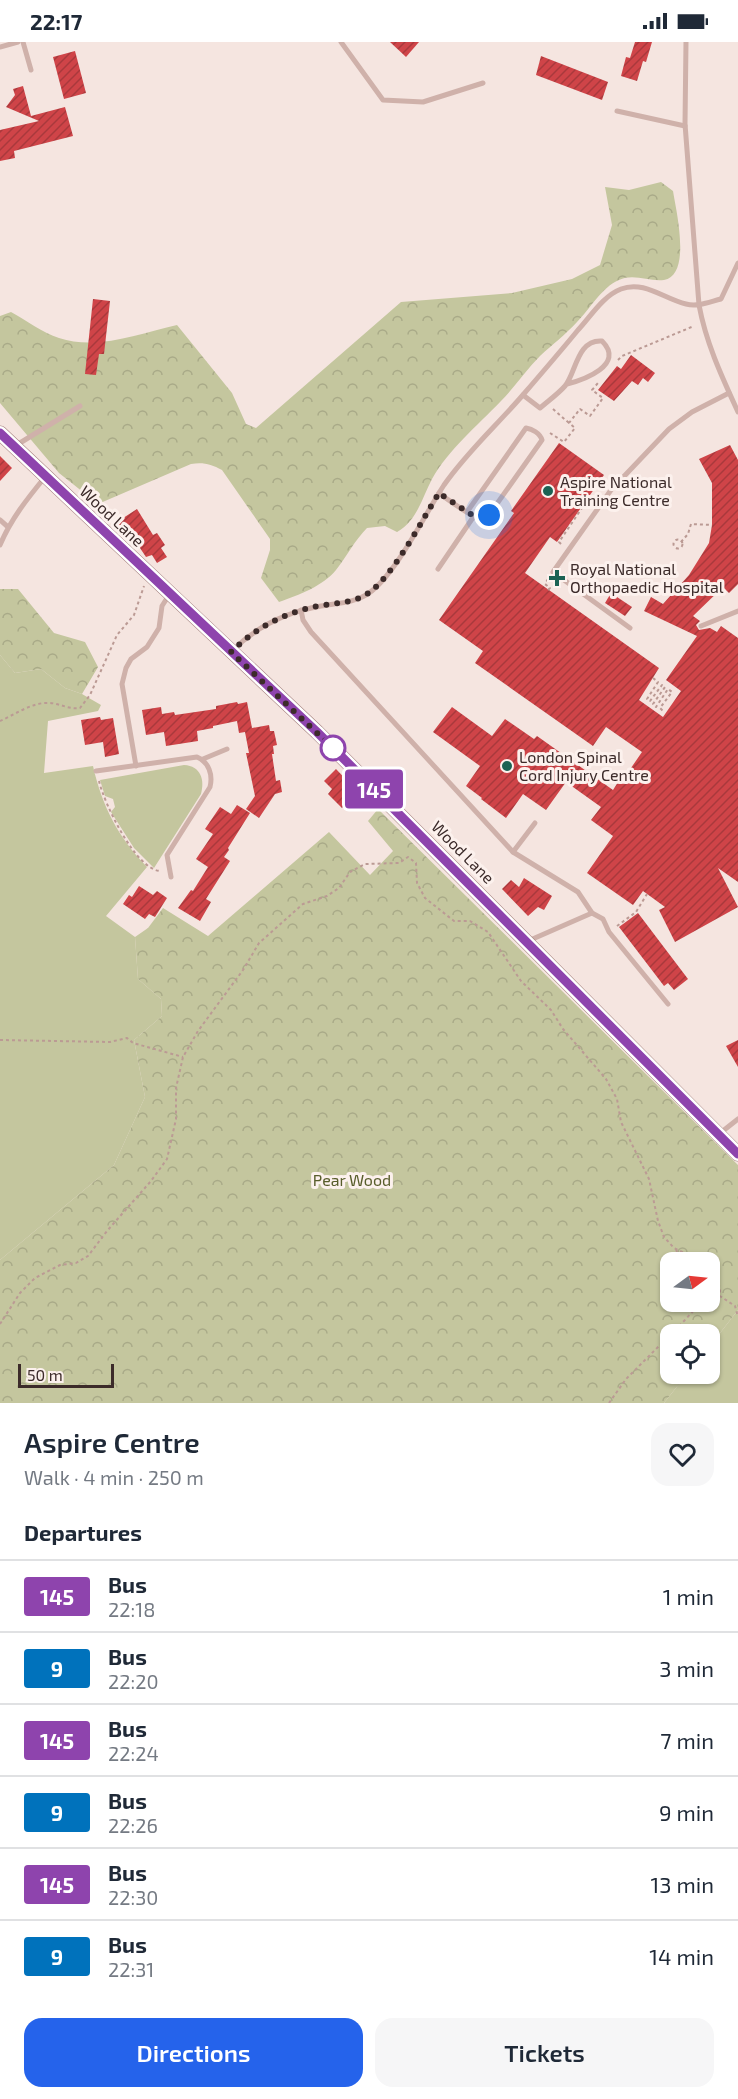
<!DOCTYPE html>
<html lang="en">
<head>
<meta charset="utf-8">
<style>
  body { margin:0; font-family:"Exo 2",sans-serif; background:#f6f6f7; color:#1f2937; height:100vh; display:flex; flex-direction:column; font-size:22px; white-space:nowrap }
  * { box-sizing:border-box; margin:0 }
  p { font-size:20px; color:#747a83 }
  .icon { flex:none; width:33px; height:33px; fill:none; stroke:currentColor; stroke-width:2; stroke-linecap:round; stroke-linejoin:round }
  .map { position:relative; height:1361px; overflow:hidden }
  .drawer { display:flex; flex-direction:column; background:#fff; flex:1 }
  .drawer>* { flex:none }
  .badge { padding:0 12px; border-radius:4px; font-size:21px; line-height:39px }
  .needle { width:39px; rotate:75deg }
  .buttons { position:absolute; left:660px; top:1210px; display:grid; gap:12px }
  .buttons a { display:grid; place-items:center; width:60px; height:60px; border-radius:12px; background:#fff; box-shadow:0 2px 4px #0004; font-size:30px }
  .scale { position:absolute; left:18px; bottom:15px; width:96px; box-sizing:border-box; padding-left:6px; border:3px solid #3c2b2a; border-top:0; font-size:16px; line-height:21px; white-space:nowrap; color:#3c2b2a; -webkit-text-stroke:4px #fcf1ed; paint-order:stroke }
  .you { position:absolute; width:30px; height:30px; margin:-15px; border:4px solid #fff; border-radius:50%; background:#1a73e8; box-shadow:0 0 0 9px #1a73e833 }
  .map>.badge { position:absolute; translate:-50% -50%; box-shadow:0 0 0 3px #fff }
  h2 { padding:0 24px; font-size:22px; line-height:54px }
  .round { display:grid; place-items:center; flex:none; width:63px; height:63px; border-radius:18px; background:#f6f6f7 }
  .overview { display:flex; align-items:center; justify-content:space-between; height:102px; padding:0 24px }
  h1 { font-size:28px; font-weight:600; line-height:45px }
  .button { display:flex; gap:12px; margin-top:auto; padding:12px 24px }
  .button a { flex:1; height:69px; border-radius:18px; background:#2563eb; color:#fff; font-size:24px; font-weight:600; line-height:69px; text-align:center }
  .button a+a { background:#f6f6f7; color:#1f2937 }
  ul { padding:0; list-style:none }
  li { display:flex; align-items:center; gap:18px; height:72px; padding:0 24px; border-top:2px solid #e0e1e3 }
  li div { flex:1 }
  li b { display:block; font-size:22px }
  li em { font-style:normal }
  li .badge { min-width:66px; font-weight:700; text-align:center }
  .status { display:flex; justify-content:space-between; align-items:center; height:42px; padding:0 30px; background:#fff; direction:ltr }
  .status svg { height:16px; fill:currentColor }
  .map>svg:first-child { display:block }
</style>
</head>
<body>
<div class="status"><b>22:17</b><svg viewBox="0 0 49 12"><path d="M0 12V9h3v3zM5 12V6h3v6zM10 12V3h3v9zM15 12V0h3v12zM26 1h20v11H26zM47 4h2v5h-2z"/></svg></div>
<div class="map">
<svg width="738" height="1361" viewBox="0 0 738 1361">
  <defs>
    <pattern id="forest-crowns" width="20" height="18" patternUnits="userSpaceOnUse" patternTransform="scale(1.5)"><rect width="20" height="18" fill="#c4c69e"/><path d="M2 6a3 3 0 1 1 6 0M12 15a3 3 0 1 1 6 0" fill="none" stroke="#a9aa88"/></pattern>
    <pattern id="building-hatch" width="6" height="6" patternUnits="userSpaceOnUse" patternTransform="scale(1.5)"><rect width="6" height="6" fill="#cf4448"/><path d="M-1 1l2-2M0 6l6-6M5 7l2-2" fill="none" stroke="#a9393c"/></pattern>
  </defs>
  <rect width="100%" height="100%" fill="#f5e5e0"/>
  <g fill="#c4c69e">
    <path d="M0,613L15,631L41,627L65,646L82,652L101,663L98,669L48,679L44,731L93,724C102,764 118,795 147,825L106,874L135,895L138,937L161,957L162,974L134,998L145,1055L114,1123L0,1218Z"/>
    <path d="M184,723C201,724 205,738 201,752L154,826L134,806L111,770L115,765L113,757L105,754L100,738Z"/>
    <polygon points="738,1268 738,1361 664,1361 687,1332 710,1332 710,1304"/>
  </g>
  <g fill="url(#forest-crowns)" fill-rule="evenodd">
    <path d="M661,140L673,149C676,168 692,233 664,238C649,240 634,231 619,238C602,245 590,267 577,280C566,292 552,303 540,314C526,328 515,345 501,359C477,384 449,407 432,437C422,456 417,479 397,490L385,484L367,486C355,498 347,514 336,528C323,544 299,553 279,560L261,536L270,508V497L222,428C211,422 203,420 191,422L98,462L59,431L0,361V274L11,270C26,278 43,291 59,296C97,309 141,291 177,283L232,351L246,382L256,386L401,260L512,251L572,237L600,223L612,183L605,145L629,148Z"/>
    <polygon points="0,547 18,547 54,591 85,600 98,625 82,652 65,646 41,627 15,631 0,613"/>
    <path d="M378,767L738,1123V1268L710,1304V1293H670V1332H687L664,1361H0V1218L114,1123L145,1055L134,998L162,974L161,957L138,937L135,895L148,886L163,866L208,894L329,790L370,833L393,809L368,779ZM670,1221H710V1260H670Z"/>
  </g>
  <g fill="url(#building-hatch)">
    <polygon points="390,0 419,0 406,15"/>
    <polygon points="635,0 652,0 646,20 643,19 637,39 621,34 626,15 630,16"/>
    <polygon points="75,9 86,51 64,57 53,15"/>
    <polygon points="541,14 608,40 602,58 536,33"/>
    <polygon points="23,44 31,74 65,65 73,94 14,109 15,116 0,119 0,88 39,79 6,65 15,53 13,47"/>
    <polygon points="93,257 110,259 104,312 99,312 96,333 85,332"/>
    <polygon points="631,313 655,331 648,340 643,336 638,343 632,339 614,359 598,348 617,324 621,327"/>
    <polygon points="559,401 604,433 557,500 550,495 525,531 659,626 639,658 663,675 681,649 666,638 697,594 644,569 651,555 663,562 689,533 709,501 712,483 712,441 699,417 730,403 738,418 738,542 729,551 723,545 693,574 700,579 696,583 699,588 710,586 717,590 721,584 738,596 738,840 718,826 738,865 675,900 659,868 665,865 643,849 633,863 587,831 613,794 591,778 601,765 566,740 546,768 523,752 506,776 481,757 482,756 466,744 480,724 433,690 452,665 492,694 505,677 534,697 537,694 613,748 620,737 622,739 642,710 606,685 593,704 475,621 483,609 439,578 514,471 511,469"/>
    <polygon points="0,414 12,426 0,439"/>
    <polygon points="137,467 153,493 157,491 165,503 161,506 167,515 157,521 152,513 146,515 138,503 136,504 127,490 125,491 117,480"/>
    <polygon points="611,551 632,565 625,574 605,561"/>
    <polygon points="237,660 238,662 247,660 252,686 269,683 270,689 274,689 277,703 273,704 274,712 272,712 276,739 280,738 282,750 275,752 259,776 246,767 255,754 246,711 249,711 245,690 239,691 237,679 213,684 213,686 197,689 198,699 166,704 164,690 146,693 142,668 161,665 162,672 174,670 175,673 216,667 216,664"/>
    <polygon points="100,675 101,678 113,676 119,712 105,715 103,700 85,703 81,678"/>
    <polygon points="336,727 358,750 342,766 328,752 332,747 324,739"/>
    <polygon points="237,763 250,771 228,806 229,808 224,815 230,819 206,857 211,860 200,879 178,866 191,848 193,849 208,825 196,817 213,792 205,787 220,765 231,772"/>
    <polygon points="524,836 552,854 544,868 538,865 528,874 502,847 511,838 519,845"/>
    <polygon points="139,844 153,853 157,849 167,856 155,875 149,872 145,877 123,862 129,853 132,855"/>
    <polygon points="638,871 688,937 674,948 668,941 664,944 619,885"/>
    <polygon points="738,998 738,1025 726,1004"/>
  </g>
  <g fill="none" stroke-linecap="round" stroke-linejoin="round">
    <g stroke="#bb9a94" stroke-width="2" stroke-dasharray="3 3" stroke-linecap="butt">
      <polyline points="618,318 622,314 694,284"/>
      <polyline points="553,367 569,381"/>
      <polyline points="550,391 564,400 575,386 569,381 580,367 590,374 603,356 592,348 598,341"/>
      <circle cx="678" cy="502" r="4.5"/>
      <polyline points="681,500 688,492 691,482 712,483"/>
      <polyline points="561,502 559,500 584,463"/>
      <polyline points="548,537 545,542 550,546 548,548"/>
      <polyline points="653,636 658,640 647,657 650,659 662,643 665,645 653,662 656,665 668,647 672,650 660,666 663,669"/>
      <path d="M0,679C14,673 31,661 46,661C58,660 68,668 80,666L90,653L117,593L134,573L144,544"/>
      <path d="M99,739C104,761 136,829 161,829"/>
      <polyline points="617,884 636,870 647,852"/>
      <polyline points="0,998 110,1000 127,996 133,1001 183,1015"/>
      <polyline points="676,1207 681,1221"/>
      <polyline points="710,1233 720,1245 720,1254 735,1264 738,1275"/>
      <polyline points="0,1282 20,1251 35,1236 60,1223 76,1221 88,1214 107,1189 151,1139 167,1117 176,1077 176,1046 183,1015 198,989 243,928 259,901 303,862 327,854 339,846 350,830 365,822 399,821 408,815 416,821 417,841 425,856 454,879 470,879 488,890 521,939 551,968 563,987 606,1037 617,1057 621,1080 649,1137 658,1179 664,1195 674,1206 689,1213 696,1221"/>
      <polyline points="671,1293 696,1266 698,1260"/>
      <polyline points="609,1361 626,1337 670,1293"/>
    </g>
    <g stroke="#cfb1aa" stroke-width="5">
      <polyline points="23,0 31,28"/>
      <polyline points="341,0 383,58 423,60 483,41"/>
      <path d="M686,0L685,82L699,263C706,301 722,335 738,370"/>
      <polyline points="0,5 18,0"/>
      <polyline points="617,69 685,84"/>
      <path d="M523,353L540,366C548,359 558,352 565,344C576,331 577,297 602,299C626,323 583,338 567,342"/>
      <polyline points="15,404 80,364"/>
      <path d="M439,451C452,461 466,470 481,479L489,473L542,398C540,391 532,387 526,386L467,470"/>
      <polyline points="0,478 8,485"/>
      <path d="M0,503C11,477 27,457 45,435"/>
      <polyline points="438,527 474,474"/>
      <polyline points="301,568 303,578 311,590 513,810 578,850 592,871 603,877 609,890 668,962"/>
      <polyline points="701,584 738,569"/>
      <polyline points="630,586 553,530 611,448 669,387 692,370 729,351"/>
      <path d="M233,608C258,583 287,570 321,564C337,561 355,561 369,551C396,532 425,472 444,443C467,410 496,384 522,354C541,332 560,310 578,288C591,274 603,254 621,247C644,238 664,257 686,262C698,265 709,260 721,257L738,221"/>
      <polyline points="203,717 227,707"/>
      <polyline points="136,724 122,642 126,626 131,617 147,605 159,586 162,564 169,553"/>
      <path d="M96,729L197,715C209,720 213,733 210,745L167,813L171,835"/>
      <polyline points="513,810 535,781"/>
      <polyline points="528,899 592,871"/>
      <polyline points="719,1092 738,1077"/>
    </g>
    <polyline stroke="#a37e7b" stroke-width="15" points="0,391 317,690 738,1112"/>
  </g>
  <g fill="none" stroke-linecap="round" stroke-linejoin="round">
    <defs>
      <polyline id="line" points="0,391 317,690 738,1112"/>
    </defs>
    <use href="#line" stroke="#fff" stroke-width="14"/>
    <use href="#line" stroke="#8e44ad" stroke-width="9"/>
    <path stroke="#3c2b2a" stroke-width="6" stroke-dasharray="0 10.8" d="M333,706L231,610C258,584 287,569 324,563C339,561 354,560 367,552C393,535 422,478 439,451L481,479L489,473"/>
  </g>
  <g fill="#1b6253" stroke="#fcf1ed" stroke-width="2">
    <circle cx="548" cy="449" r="6"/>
    <path d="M554 527h6v6h6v6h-6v6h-6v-6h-6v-6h6z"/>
    <circle cx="507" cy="724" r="6"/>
  </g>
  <circle fill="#fff" stroke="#8e44ad" stroke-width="3" cx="333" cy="706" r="12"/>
  <g text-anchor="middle" stroke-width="6" stroke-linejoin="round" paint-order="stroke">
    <g font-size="16" fill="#3c2b2a" stroke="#fcf1ed" text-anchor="start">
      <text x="560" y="446">Aspire National<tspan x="560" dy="18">Training Centre</tspan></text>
      <text x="570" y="533">Royal National<tspan x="570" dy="18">Orthopaedic Hospital</tspan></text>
      <text x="519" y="721">London Spinal<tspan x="519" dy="18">Cord Injury Centre</tspan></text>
    </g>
    <g font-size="16" fill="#3c2b2a" stroke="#fcf1ed">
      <text transform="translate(112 474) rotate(43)" y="6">Wood Lane</text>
      <text transform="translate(463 810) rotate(45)" y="6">Wood Lane</text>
    </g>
    <g font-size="16" fill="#585d2b" stroke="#fcf1ed">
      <text x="352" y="1144">Pear Wood</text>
    </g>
  </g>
</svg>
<div class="buttons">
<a><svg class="needle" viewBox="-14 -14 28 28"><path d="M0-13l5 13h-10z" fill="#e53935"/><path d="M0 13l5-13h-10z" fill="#747a83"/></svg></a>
<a><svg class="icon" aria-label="locate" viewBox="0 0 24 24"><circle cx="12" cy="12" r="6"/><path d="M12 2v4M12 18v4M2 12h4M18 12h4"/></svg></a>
</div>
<div class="scale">50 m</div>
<div class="you" style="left:489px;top:473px"></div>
<b class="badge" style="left:374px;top:747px;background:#8e44ad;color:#fff">145</b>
</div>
<section class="drawer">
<div class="overview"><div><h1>Aspire Centre</h1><p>Walk · 4 min · 250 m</p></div><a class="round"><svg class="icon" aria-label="heart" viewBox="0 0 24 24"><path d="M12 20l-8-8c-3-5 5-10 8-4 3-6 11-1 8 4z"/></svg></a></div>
<h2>Departures</h2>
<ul>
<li><span class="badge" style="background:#8e44ad;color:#fff">145</span><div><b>Bus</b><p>22:18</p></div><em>1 min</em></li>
<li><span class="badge" style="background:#0072bc;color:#fff">9</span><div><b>Bus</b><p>22:20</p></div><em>3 min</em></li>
<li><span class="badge" style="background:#8e44ad;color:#fff">145</span><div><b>Bus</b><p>22:24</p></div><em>7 min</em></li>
<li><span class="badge" style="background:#0072bc;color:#fff">9</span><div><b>Bus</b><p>22:26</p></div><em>9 min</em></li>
<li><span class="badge" style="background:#8e44ad;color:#fff">145</span><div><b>Bus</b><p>22:30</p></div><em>13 min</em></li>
<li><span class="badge" style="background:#0072bc;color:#fff">9</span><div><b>Bus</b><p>22:31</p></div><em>14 min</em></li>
</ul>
<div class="button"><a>Directions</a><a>Tickets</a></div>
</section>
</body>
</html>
